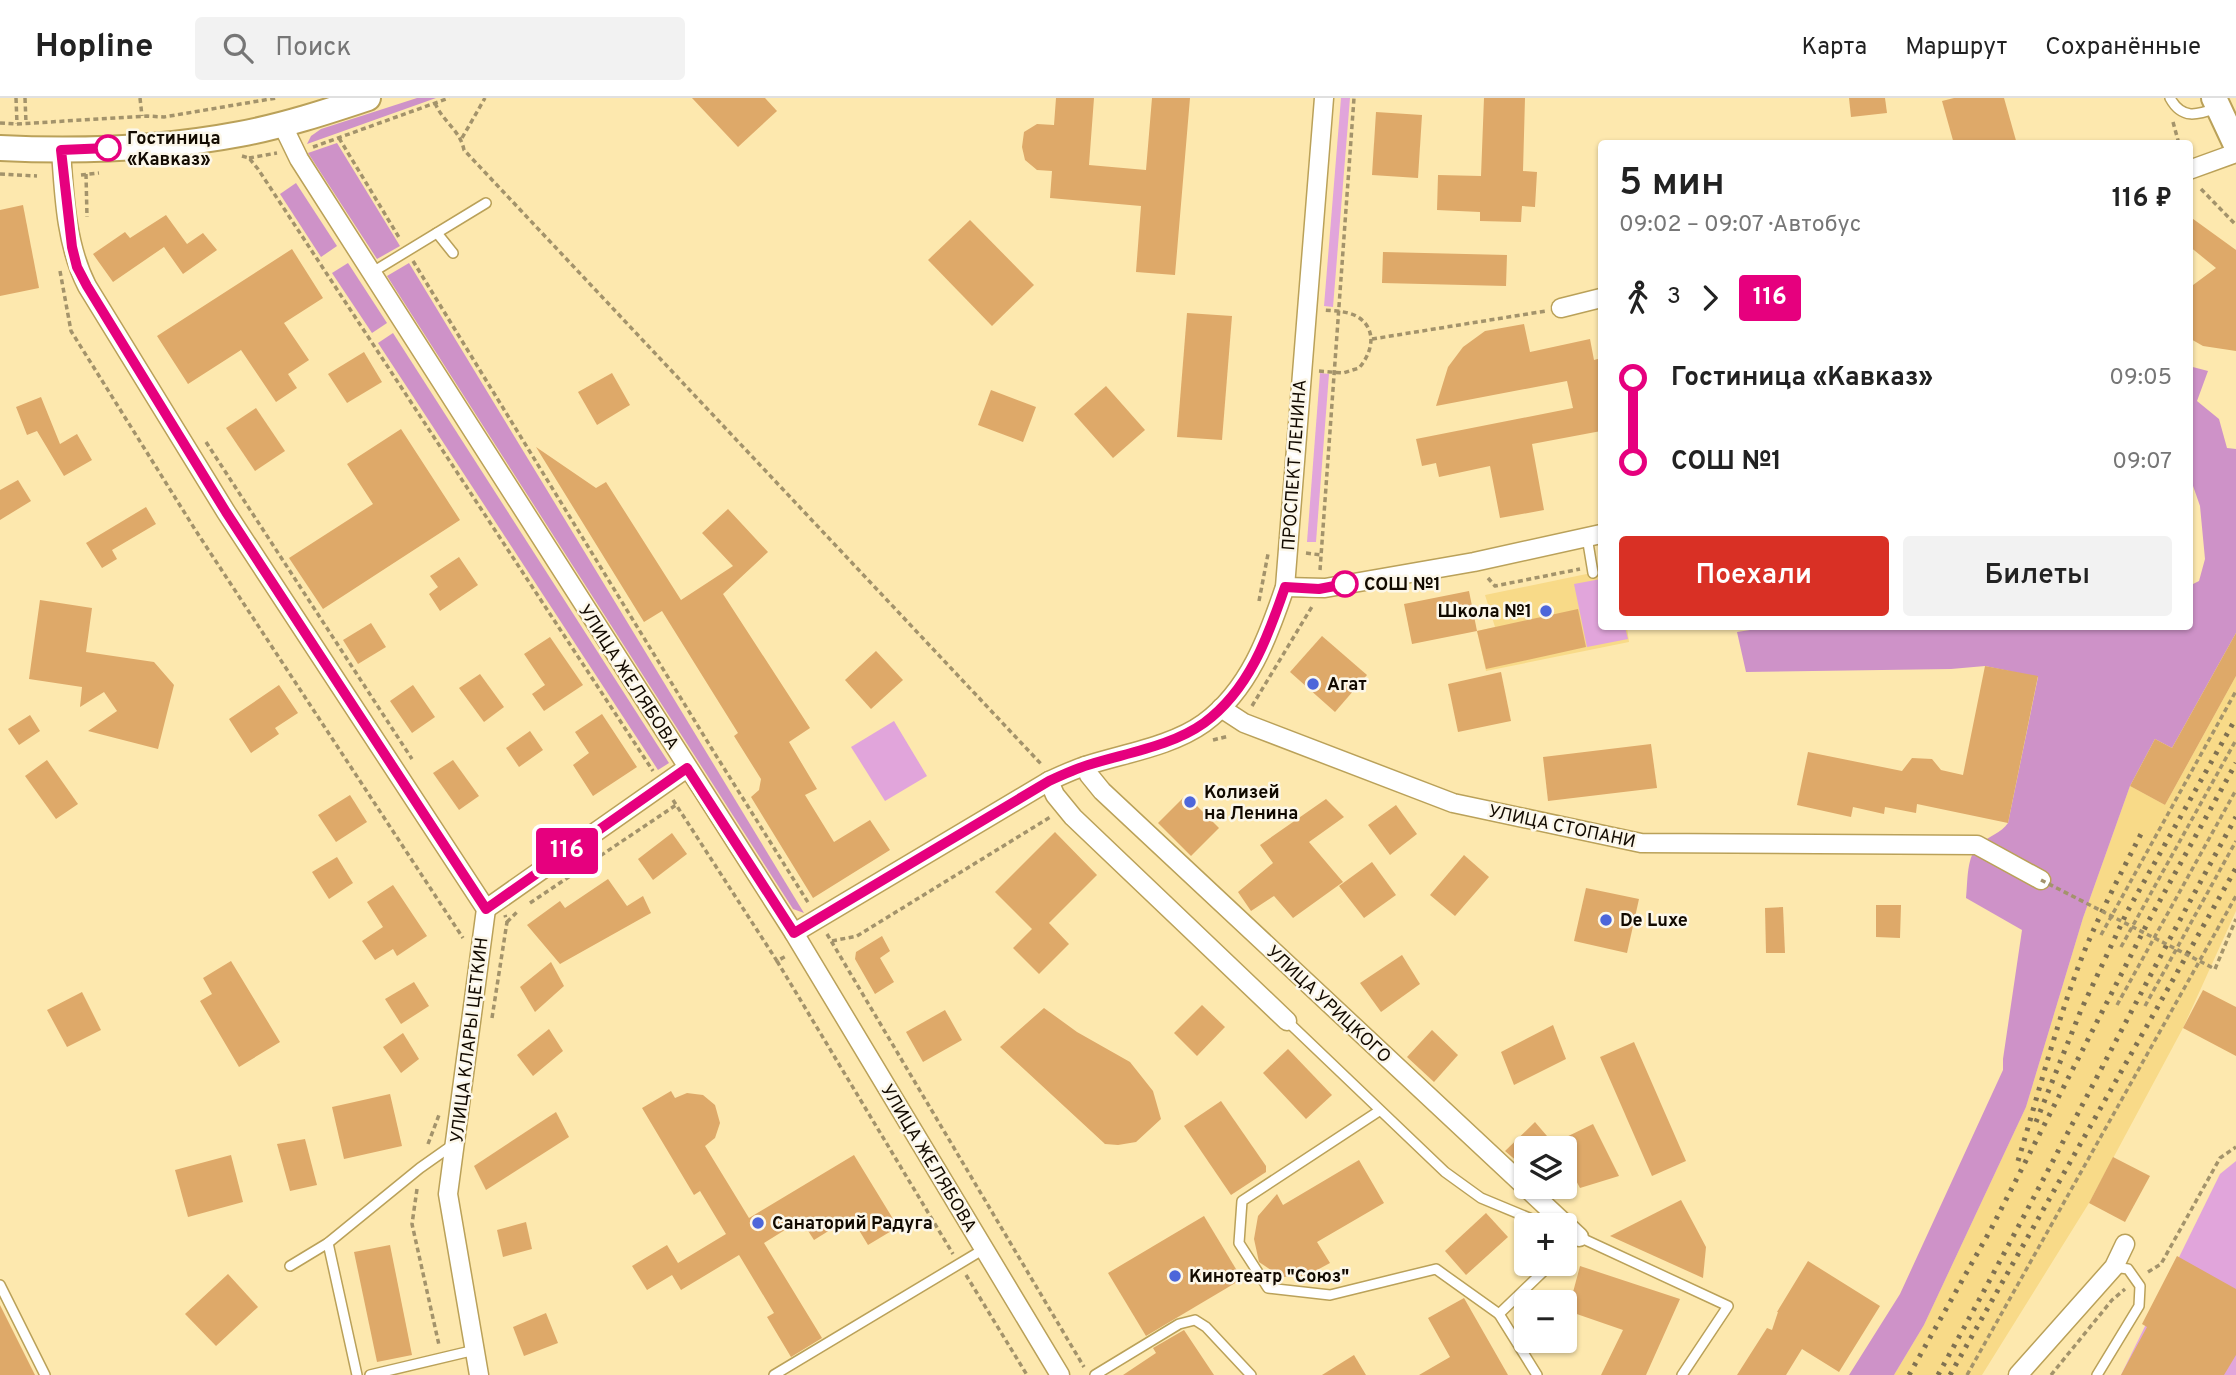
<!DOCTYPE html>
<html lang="ru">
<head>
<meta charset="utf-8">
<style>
  body { margin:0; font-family:Overpass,sans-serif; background:#f2f2f2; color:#222; height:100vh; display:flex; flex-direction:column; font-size:26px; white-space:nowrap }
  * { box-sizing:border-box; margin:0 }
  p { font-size:23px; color:#767676 }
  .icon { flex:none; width:38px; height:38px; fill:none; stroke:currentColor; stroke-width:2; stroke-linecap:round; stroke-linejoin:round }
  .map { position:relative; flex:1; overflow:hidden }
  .panel { position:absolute; left:1598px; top:42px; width:595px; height:490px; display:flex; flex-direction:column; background:#fff; border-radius:7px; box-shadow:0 2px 5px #0004 }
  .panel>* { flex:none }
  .badge { padding:0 14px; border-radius:5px; font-size:24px; line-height:46px }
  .fabs { position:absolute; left:1514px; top:1038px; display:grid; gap:14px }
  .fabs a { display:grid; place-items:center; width:63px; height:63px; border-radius:7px; background:#fff; box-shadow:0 2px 5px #0004; font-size:35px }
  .map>.badge { position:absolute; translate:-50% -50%; box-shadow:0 0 0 4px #fff }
  .legs { display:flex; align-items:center; gap:10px; height:77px; padding:0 21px; font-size:23px }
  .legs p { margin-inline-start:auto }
  .summary { display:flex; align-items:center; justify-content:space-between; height:119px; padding:0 21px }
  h1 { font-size:38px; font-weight:600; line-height:52px }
  .primary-button { display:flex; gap:14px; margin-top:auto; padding:14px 21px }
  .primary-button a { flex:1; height:80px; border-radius:7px; background:#d93025; color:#fff; font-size:28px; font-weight:600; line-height:80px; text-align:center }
  .primary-button a+a { background:#f2f2f2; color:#222 }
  ul { padding:0 21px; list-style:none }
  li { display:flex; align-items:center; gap:24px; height:84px; font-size:26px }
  li i { display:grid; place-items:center; width:10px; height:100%; margin:0 9px; background:currentColor }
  li i::after { content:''; width:18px; height:18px; margin:-9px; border:5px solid; border-radius:50%; background:#fff }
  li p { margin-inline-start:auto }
  li:first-child i { background:linear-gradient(#0000 50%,currentColor 0) }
  li:last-child i { background:linear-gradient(currentColor 50%,#0000 0) }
  header { display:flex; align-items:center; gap:42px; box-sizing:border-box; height:98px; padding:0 35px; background:#fff; border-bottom:2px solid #e0e0e0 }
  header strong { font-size:33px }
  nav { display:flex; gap:38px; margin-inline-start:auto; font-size:24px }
  .search { width:490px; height:63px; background:#f2f2f2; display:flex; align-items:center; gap:18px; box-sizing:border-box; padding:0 24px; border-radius:7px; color:#767676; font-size:26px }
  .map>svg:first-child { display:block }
</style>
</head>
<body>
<header>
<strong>Hopline</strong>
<div class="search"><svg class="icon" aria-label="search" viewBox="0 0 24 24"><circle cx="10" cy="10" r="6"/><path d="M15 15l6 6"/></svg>Поиск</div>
<nav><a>Карта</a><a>Маршрут</a><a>Сохранённые</a></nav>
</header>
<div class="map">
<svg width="2236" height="1277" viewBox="0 0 2236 1277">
  <rect width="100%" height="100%" fill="#fde8ae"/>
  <g fill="#f8da88">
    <polygon points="1601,473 1601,528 1627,529 1629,544 1486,573 1477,533 1495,529 1485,497"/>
    <polygon points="2236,578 2236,813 2183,930 2089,1105 1982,1277 1894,1277 1924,1227 2026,1009 2083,820 2130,688 2165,707"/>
  </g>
  <g fill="#e1a5db">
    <polygon points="1341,0 1350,0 1333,209 1324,208"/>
    <polygon points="1320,275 1329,276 1316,444 1307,444"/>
    <polygon points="1601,481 1601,528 1625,529 1628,541 1587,549 1574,486"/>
    <polygon points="894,623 927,678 885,703 851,649"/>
    <polygon points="2236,1063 2236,1277 2121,1277 2220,1076"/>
  </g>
  <g fill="#ce92c8">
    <polygon points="417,0 436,0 307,46 311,38 321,31"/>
    <polygon points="337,45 400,148 377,161 308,55"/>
    <polygon points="296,85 337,148 321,159 280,96"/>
    <polygon points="348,165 387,225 372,235 332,175"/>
    <polygon points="409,165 804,815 793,811 387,178"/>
    <polygon points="393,235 669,665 658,672 378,245"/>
    <path d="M2189,268L2208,273L2197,303L2219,321L2227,350L2236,351V535L2172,650L2155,641L2130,688L2083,820L2026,1009L1924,1227L1894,1277H1849L1900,1196L2003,972V961L2022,832L1966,800C1968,783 1966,757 1980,746C1989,738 2001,735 2008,725L2038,579L1985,568L1951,571L1746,574L1737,534L1776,528H2189V488L2199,483L2205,461L2200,408L2192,385L2189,369Z"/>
  </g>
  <g fill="#dea969">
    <polygon points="692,0 765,0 777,13 738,49"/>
    <polygon points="1056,0 1094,0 1089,67 1146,72 1152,0 1190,0 1175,177 1136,174 1141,108 1050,100 1052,73 1037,72 1025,62 1022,49 1024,34 1037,26 1054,27"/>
    <polygon points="1484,0 1525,0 1523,73 1537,74 1535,109 1522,108 1521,124 1480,123 1480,114 1437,112 1438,77 1481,78"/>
    <polygon points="1849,0 1885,0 1887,15 1851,19"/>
    <polygon points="1954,0 2004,0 2017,46 1954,46 1942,3"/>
    <polygon points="1376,14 1422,17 1418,80 1372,77"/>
    <polygon points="23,107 39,190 0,198 0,112"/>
    <polygon points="166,117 187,146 203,135 217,152 183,176 164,149 113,184 93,156 125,134 130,140"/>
    <polygon points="2189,118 2236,152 2236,253 2203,248 2189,240 2189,190 2216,170 2189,148"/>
    <polygon points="970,122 1034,187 992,228 928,162"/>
    <polygon points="292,151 323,200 284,225 309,262 288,276 297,290 276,304 241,252 188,286 157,238"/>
    <polygon points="1383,154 1507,157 1506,188 1382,185"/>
    <polygon points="1187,215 1232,218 1222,342 1177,339"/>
    <polygon points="1524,226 1530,254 1590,241 1594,262 1601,260 1601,333 1532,346 1544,412 1500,420 1490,368 1439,379 1436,365 1422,368 1416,341 1573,310 1567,283 1436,308 1448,269 1463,249 1485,233"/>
    <polygon points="364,254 382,284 347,305 328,276"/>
    <polygon points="612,275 630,307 597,327 578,294"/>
    <polygon points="1106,288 1145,332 1113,360 1074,316"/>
    <polygon points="991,292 1036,309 1023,344 978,327"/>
    <polygon points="41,299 60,346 77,336 92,362 64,378 37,333 27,337 16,309"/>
    <polygon points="256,310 285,353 255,373 226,330"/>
    <polygon points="401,331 460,422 323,511 289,460 373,406 347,366"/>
    <polygon points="536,349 596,390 606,384 681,502 733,468 702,435 728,411 768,454 723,496 810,630 789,644 817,691 805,697 834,744 870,722 890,752 813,800 751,699 759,692 761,681 734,638 738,635 662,513 644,524"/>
    <polygon points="18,382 31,403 0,422 0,392"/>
    <polygon points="146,409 156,426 112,452 117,461 102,470 86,445"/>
    <polygon points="459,459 478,487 440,513 429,496 438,489 430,478"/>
    <polygon points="1469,493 1477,533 1412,546 1404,506"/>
    <polygon points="40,502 92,510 86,554 154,564 174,587 158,651 88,633 117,613 104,594 80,609 82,589 29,581"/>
    <polygon points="1578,511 1586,549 1486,571 1477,533"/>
    <polygon points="371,525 386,549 358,566 343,542"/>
    <polygon points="2236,535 2236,578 2165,707 2130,688 2155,641 2172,650"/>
    <polygon points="1322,538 1367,577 1335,614 1290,574"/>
    <polygon points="550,539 583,587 544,613 532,596 545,587 524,556"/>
    <polygon points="876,553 903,582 871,611 845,582"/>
    <polygon points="1985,568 2038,578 2008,725 1917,706 1916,715 1885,709 1884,716 1853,709 1851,719 1797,707 1808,654 1902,673 1912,660 1932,661 1941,672 1963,677"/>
    <polygon points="1501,574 1511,623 1458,634 1448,586"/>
    <polygon points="480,576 504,609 484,624 459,590"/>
    <polygon points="279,587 298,615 275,630 279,636 251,655 229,621"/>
    <polygon points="413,587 435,619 412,635 390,603"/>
    <polygon points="602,616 637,669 593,698 573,667 589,655 575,634"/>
    <polygon points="30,617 40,633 19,647 8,631"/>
    <polygon points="530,633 543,652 519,669 506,650"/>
    <polygon points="1651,646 1657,690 1548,703 1543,659"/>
    <polygon points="47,662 78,706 56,721 25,678"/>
    <polygon points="453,662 479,698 459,712 433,675"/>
    <polygon points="350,697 367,724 336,744 318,717"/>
    <polygon points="1186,697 1219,730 1191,758 1158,725"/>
    <polygon points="1326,701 1344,719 1309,744 1343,784 1293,820 1274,798 1251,813 1238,794 1273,765 1260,747"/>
    <polygon points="1396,707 1417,736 1390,757 1368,727"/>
    <polygon points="1055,734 1097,777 1049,825 1069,846 1039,876 1013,850 1032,831 995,794"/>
    <polygon points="672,735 687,756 653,782 638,761"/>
    <polygon points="1464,757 1489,779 1455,818 1430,797"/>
    <polygon points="337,759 353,785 329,801 312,774"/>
    <polygon points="1372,764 1396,797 1364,820 1339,788"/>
    <polygon points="608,781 627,808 643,798 651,815 560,866 527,827 560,803 565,810"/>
    <polygon points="393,787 427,838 397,858 393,851 375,862 362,843 383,829 367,804"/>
    <polygon points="1586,790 1639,801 1627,855 1574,843"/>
    <polygon points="1876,807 1901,807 1900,840 1876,839"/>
    <polygon points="1783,809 1785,855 1766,855 1765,810"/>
    <polygon points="882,838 890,853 880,860 894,884 875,896 855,861 856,854"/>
    <polygon points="1402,857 1420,886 1381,914 1360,885"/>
    <polygon points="231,863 280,944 239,969 200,903 212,896 203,880"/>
    <polygon points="551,864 564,888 535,914 520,889"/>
    <polygon points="414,884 429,908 401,926 385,901"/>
    <polygon points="2203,892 2236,909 2236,958 2183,930"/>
    <polygon points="82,894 101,932 67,949 47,912"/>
    <polygon points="1202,907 1225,929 1197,958 1174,935"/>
    <polygon points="1044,910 1077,934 1130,964 1153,993 1161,1021 1136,1044 1118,1047 1105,1046 1000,949"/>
    <polygon points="945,912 962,942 923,964 906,934"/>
    <polygon points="1553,927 1566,961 1514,987 1501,954"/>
    <polygon points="549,931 563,953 533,978 517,957"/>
    <polygon points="1432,932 1458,957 1434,984 1407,959"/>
    <polygon points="403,935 419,961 401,975 383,949"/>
    <polygon points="1634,944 1686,1063 1652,1078 1600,959"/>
    <polygon points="1288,951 1332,997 1306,1021 1263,975"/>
    <polygon points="671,993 675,1000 687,995 703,997 715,1007 720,1025 715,1040 705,1048 749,1120 854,1057 898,1129 868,1147 851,1119 814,1142 801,1122 764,1145 822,1240 791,1259 767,1219 774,1215 739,1157 681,1192 672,1177 647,1192 632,1168 667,1147 678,1165 726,1136 700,1093 694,1097 642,1010"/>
    <polygon points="390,996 402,1048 344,1061 332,1009"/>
    <polygon points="1221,1003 1266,1068 1266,1074 1231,1097 1184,1028"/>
    <polygon points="556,1014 569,1039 486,1092 474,1068"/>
    <polygon points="1535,1024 1547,1038 1535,1050 1526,1050 1526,1058 1519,1065 1505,1053"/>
    <polygon points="1593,1026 1619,1078 1580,1090 1564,1060 1564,1050 1559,1050 1556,1044"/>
    <polygon points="305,1041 317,1087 290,1093 277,1046"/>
    <polygon points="231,1057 243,1104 188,1119 175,1072"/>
    <polygon points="2113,1059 2150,1078 2125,1124 2089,1105"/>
    <polygon points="1359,1062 1384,1105 1317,1144 1330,1165 1306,1178 1281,1179 1259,1164 1254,1141 1258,1118 1277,1096 1283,1107"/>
    <polygon points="1681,1102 1706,1149 1703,1180 1610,1138"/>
    <polygon points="1486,1115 1508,1139 1466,1177 1445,1153"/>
    <polygon points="1204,1118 1242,1181 1146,1238 1108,1175"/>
    <polygon points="526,1124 532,1151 503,1159 497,1132"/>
    <polygon points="390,1147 412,1257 377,1264 354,1154"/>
    <polygon points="2177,1158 2236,1191 2236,1257 2224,1277 2121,1277 2147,1229 2142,1226"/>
    <polygon points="1808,1163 1880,1208 1839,1274 1802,1251 1786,1277 1737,1277 1767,1230 1772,1232 1778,1214 1777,1214"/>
    <polygon points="1580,1168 1680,1201 1646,1277 1601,1277 1623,1232 1568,1213"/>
    <polygon points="228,1176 258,1209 216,1248 185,1216"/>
    <polygon points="1464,1200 1508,1277 1419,1277 1450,1259 1428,1220"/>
    <polygon points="0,1207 35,1277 0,1277"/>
    <polygon points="546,1215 558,1245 524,1258 513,1229"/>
    <polygon points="1184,1232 1214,1277 1123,1277 1156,1255 1153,1250"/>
    <polygon points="1354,1257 1366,1277 1322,1277"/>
  </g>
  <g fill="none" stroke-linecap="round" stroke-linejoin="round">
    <defs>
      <g id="service">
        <path d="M2170,0C2182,22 2197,17 2217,10"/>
        <polyline points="437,135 453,155"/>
        <polyline points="371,175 486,105"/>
        <polyline points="1587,439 1593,475"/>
        <polyline points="1287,923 1445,1074 1481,1100 1546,1127"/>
        <polyline points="1379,1013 1242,1103 1239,1145 1268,1190 1330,1197 1436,1171 1499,1216"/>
        <polyline points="1577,1138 1728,1208 1682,1277"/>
        <polyline points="328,1145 357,1277"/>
        <polyline points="1564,1153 1579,1139"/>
        <polyline points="290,1168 328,1145 420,1070 454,1046"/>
        <polyline points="0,1187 45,1277"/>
        <polyline points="370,1277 475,1252"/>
        <polyline points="774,1277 984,1151"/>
        <polyline points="1095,1277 1179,1226 1195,1222 1206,1229 1251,1277"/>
        <polyline points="1537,1277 1499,1216 1551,1166"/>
        <polyline points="2097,1277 2139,1208 2140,1188 2128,1171 2114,1169"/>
      </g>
      <g id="minor">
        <polyline points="282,26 299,61 794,835 1060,1277"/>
        <path d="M61,52C64,97 66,147 87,188L226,414L486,811L448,1096L479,1277"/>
        <polyline points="2189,72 2236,55"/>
        <polyline points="1561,210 1601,200"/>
        <polyline points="1285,489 1325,490 1474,464 1601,436"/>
        <polyline points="1221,610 1244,625 1453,705 1641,745 1977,747 2041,782"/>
        <polyline points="1085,668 1089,677 1102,693 1579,1139"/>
        <polyline points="1049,683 1055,697 1073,719 1287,923"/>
        <polyline points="486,811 687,670"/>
        <path d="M794,835L1049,683C1062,677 1075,671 1088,667C1126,655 1172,648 1204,625C1249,592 1268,539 1285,489L1324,0"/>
        <polyline points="2018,1277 2114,1169 2125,1146"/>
      </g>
      <g id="secondary">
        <polyline points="2214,0 2236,47"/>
        <path d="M0,50C80,54 161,51 240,36C283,28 326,14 368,0"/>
      </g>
    </defs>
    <use href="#service" stroke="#baa159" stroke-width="12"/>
    <use href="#minor" stroke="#baa159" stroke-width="21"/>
    <use href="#secondary" stroke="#baa159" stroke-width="28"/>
    <g stroke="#a3936b" stroke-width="3.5" stroke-dasharray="5 3.5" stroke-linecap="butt">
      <polyline points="16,0 17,26"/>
      <polyline points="25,0 26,25"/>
      <polyline points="140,0 142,18"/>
      <path d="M435,5C443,24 460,32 464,52L1042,667"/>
      <polyline points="2173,24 2179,46"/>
      <polyline points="0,25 17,26 147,18 164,19 276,0"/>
      <polyline points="339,40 400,141"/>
      <polyline points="462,40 485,0"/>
      <polyline points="313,49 449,0"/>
      <polyline points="242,58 249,60 258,71 653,673"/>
      <polyline points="249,60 277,55"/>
      <polyline points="0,76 37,78"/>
      <polyline points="86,76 87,119"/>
      <polyline points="81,77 99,75"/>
      <polyline points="2201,91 2236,127"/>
      <polyline points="413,163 712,651 809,806"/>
      <polyline points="60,173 71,233 196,433 463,840"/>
      <polyline points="1372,241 1546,213"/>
      <path d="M1319,273L1343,275L1359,270C1372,255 1378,232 1358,219C1348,213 1335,213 1324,212"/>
      <polyline points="206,344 412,661"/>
      <polyline points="1306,455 1321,457"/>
      <polyline points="1320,472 1354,0"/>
      <polyline points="1488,480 1495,488 1580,471"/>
      <polyline points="1259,503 1268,456"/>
      <polyline points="1252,608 1313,507"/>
      <polyline points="1213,642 1229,638"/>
      <polyline points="673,702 777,863 786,858"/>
      <polyline points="530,805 676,707"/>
      <polyline points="507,824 518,813"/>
      <polyline points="827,836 1084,1269"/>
      <polyline points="2101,837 2236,593"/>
      <polyline points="832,843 857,838 1052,718"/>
      <polyline points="2121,849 2236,642"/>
      <polyline points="777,863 953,1156"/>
      <polyline points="2215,871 2236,821"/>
      <polyline points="2117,907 2236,692"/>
      <polyline points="2145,908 2236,743"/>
      <polyline points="492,920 507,824 505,817"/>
      <polyline points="428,1046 439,1017"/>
      <polyline points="417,1091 412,1126 439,1247"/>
      <polyline points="2148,1174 2161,1166 2220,1060 2236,1049"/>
      <polyline points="966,1177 1027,1277"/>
      <polyline points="1967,1277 2236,798"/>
      <polyline points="2051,1277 2112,1202 2125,1191"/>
    </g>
    <use href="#service" stroke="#fff" stroke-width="9"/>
    <use href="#minor" stroke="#fff" stroke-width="18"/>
    <use href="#secondary" stroke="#fff" stroke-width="24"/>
    <g stroke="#7f7151" stroke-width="5" stroke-dasharray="3.5 7" stroke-linecap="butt">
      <polyline points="2036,1024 2081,912 2127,814 2236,620"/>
      <path d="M2018,1063C2039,994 2057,922 2084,854C2101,813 2122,773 2142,734"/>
      <polyline points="1909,1277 1991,1131 2148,824 2236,665"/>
      <path d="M1938,1277C2040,1093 2134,903 2236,719"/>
      <polyline points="1950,1277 2236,770"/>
    </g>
    <polyline stroke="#a3936b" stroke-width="3.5" stroke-dasharray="5 3.5" stroke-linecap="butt" points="2041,782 2215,871"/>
  </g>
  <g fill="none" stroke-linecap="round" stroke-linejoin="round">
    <defs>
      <path id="line-1" d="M108,50L61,52L72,149L77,169L87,188L226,414L486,811L687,670L794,835L1049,683C1062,677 1075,671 1088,667C1126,655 1172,648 1204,625C1249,592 1268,539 1285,489L1319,491L1345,486"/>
    </defs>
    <use href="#line-1" stroke="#fff" stroke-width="16"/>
    <use href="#line-1" stroke="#e6007e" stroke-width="10"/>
  </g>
  <g fill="#fff" stroke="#e6007e" stroke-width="3.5">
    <circle cx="108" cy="50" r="12"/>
    <circle cx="1345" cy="486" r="12"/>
  </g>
  <g fill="#4d66da" stroke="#fcf7e9" stroke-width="2.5">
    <circle cx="1546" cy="513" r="7"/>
    <circle cx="1313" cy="586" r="7"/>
    <circle cx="1190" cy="704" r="7"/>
    <circle cx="1606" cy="822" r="7"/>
    <circle cx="758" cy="1125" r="7"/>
    <circle cx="1175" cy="1178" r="7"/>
  </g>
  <g text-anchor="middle" stroke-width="5" stroke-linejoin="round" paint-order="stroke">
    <g font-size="18" font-weight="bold" fill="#120a00" stroke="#fcf7e9" text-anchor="start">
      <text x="127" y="46">Гостиница<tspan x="127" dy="21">«Кавказ»</tspan></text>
      <text x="1364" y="492">СОШ №1</text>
    </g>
    <g font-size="18" fill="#120a00" stroke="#fcf7e9">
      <text transform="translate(1294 367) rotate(-86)" y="6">ПРОСПЕКТ ЛЕНИНА</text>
      <text transform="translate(629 579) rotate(57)" y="6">УЛИЦА ЖЕЛЯБОВА</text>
      <text transform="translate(1562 728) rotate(12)" y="6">УЛИЦА СТОПАНИ</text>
      <text transform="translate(1329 906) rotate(43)" y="6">УЛИЦА УРИЦКОГО</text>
      <text transform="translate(469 942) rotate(-83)" y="6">УЛИЦА КЛАРЫ ЦЕТКИН</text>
      <text transform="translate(929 1060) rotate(59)" y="6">УЛИЦА ЖЕЛЯБОВА</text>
    </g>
    <g font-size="18" font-weight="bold" fill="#120a00" stroke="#fcf7e9" text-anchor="start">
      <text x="1532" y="519" text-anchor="end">Школа №1</text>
      <text x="1327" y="592">Агат</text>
      <text x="1204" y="700">Колизей<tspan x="1204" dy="21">на Ленина</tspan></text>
      <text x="1620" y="828">De Luxe</text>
      <text x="772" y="1131">Cанаторий Радуга</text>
      <text x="1189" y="1184">Кинотеатр "Союз"</text>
    </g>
  </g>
</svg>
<div class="fabs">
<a><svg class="icon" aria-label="layers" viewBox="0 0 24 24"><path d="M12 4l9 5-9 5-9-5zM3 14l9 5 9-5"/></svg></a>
<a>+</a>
<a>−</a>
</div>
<b class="badge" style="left:567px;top:753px;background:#e6007e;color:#fff">116</b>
<section class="panel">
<div class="summary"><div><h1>5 мин</h1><p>09:02 – 09:07 · Автобус</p></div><b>116 ₽</b></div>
<div class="legs"><svg class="icon" aria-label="walk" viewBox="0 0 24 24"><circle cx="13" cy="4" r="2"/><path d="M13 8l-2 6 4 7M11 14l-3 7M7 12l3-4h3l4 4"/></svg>3<svg class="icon" aria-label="forward" viewBox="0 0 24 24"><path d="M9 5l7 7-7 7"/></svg><b class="badge" style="background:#e6007e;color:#fff">116</b></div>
<ul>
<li><i style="color:#e6007e"></i><b>Гостиница «Кавказ»</b><p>09:05</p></li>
<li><i style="color:#e6007e"></i><b>СОШ №1</b><p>09:07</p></li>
</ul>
<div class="primary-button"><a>Поехали</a><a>Билеты</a></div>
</section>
</div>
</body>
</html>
